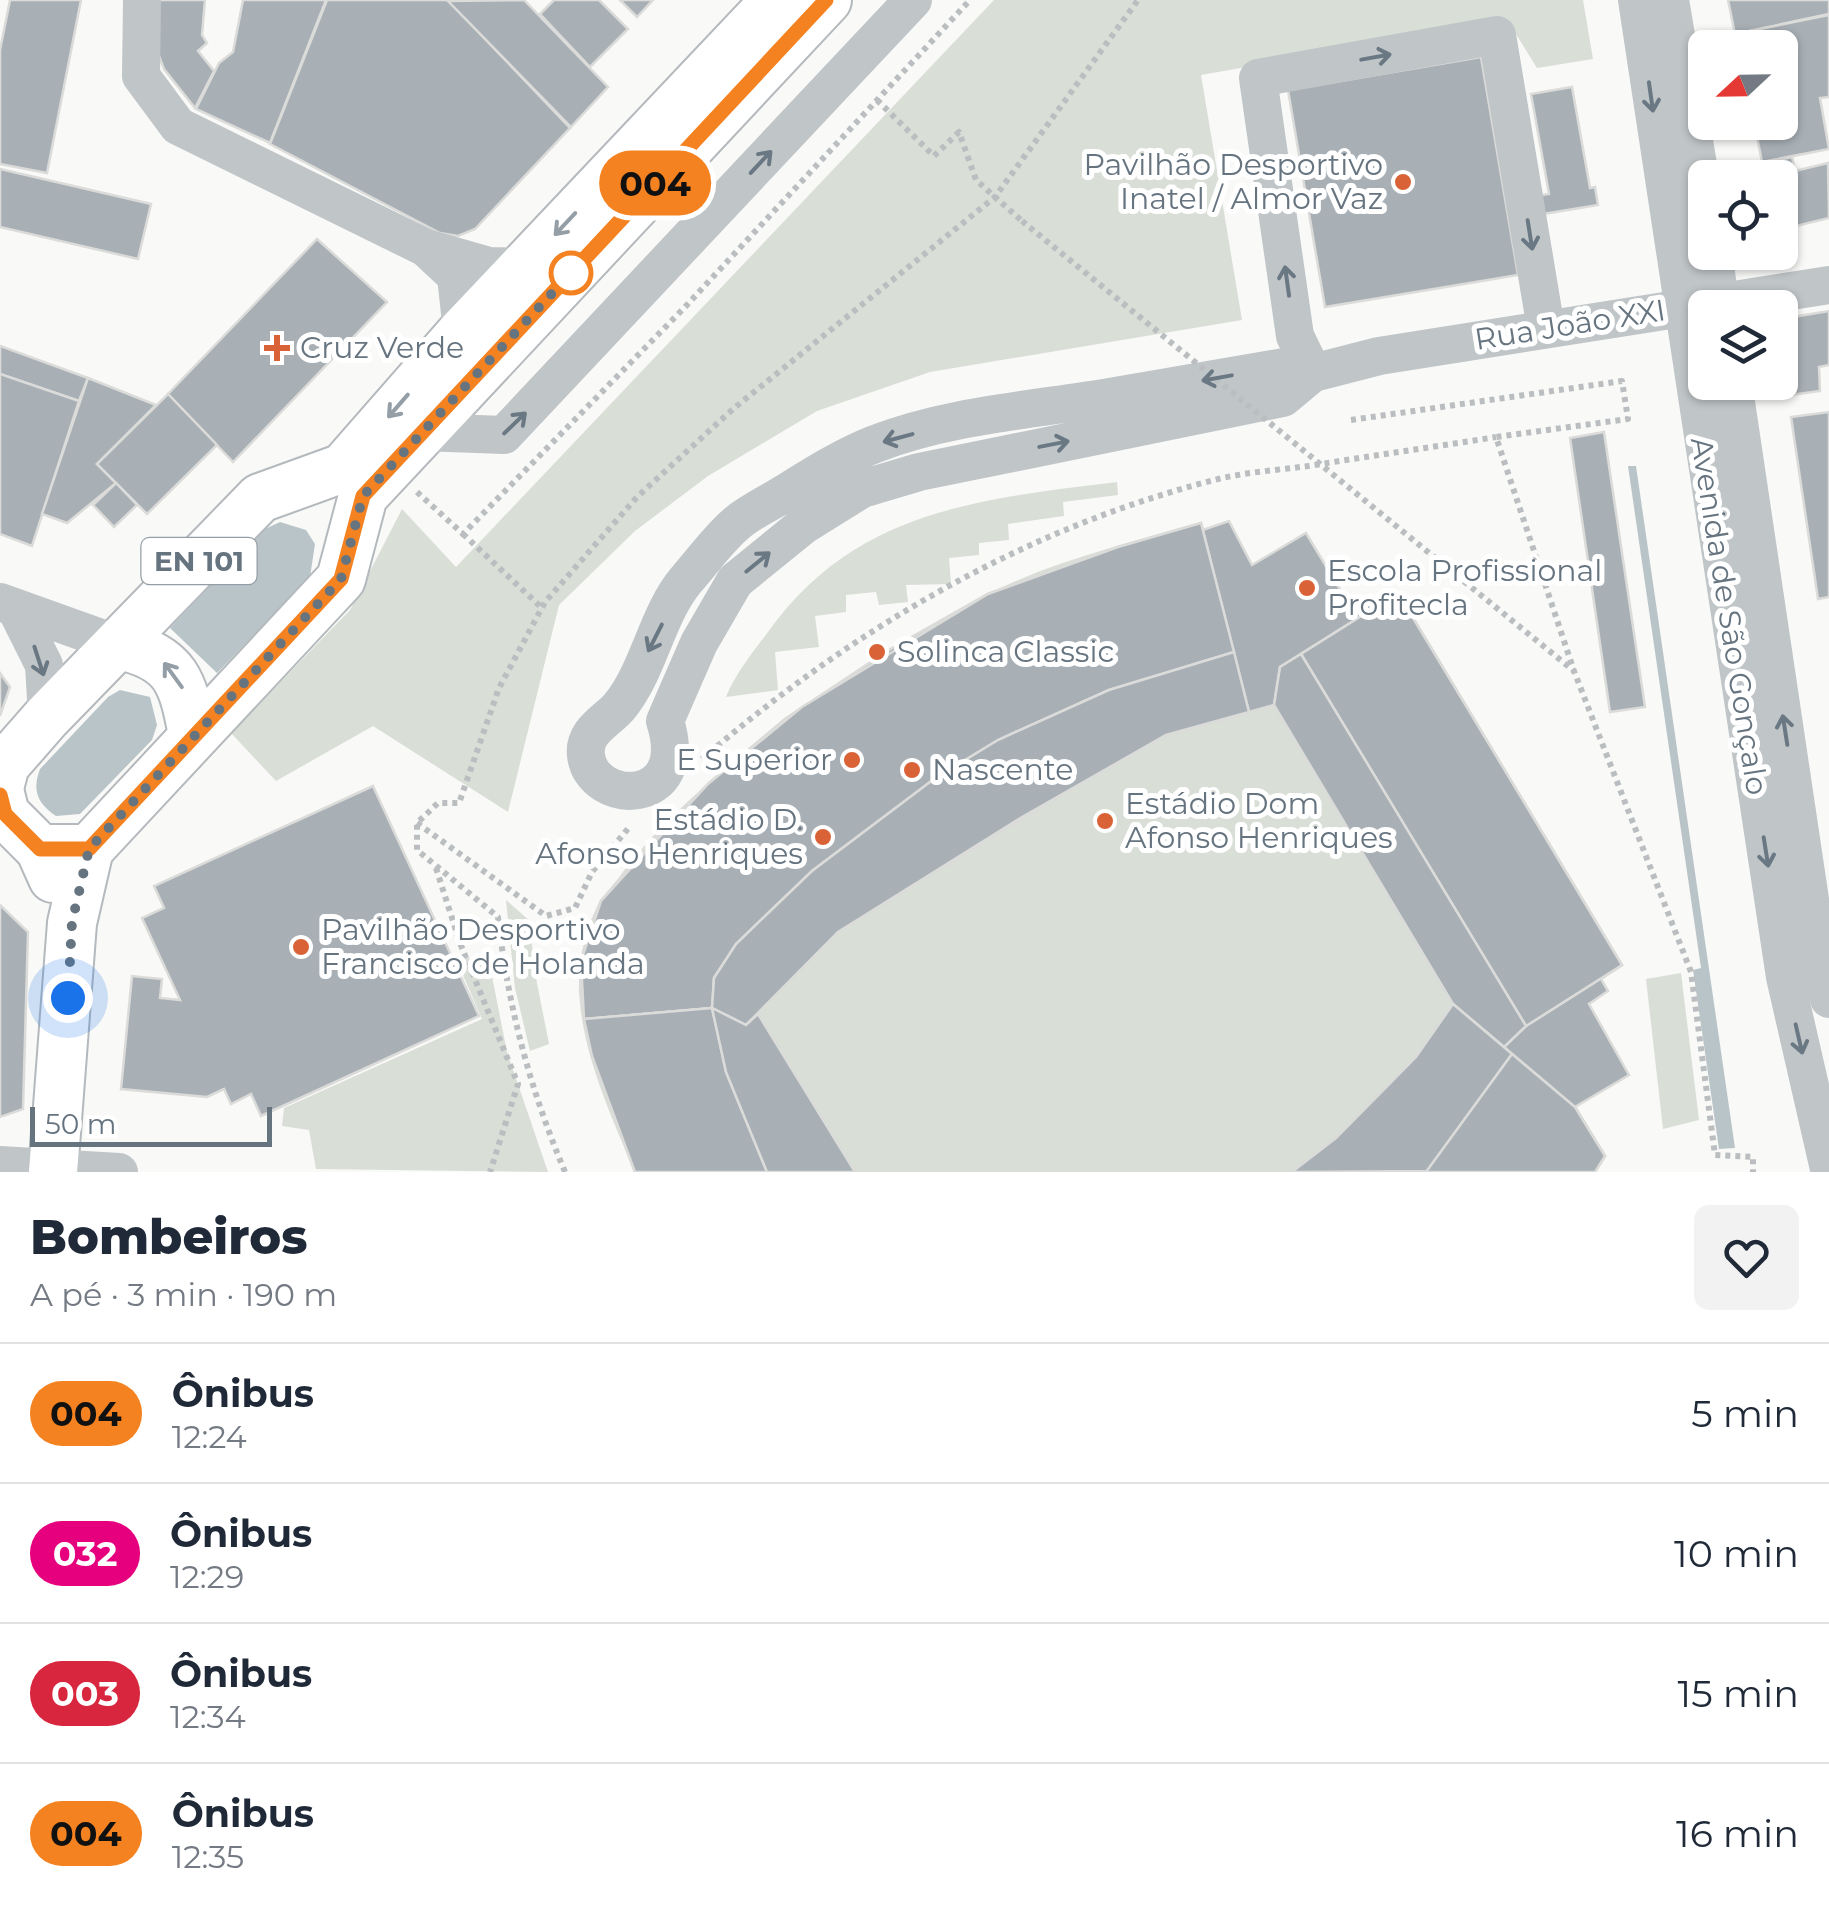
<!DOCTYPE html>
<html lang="pt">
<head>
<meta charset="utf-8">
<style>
  body { margin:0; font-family:Montserrat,sans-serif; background:#f2f2f3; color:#1f2937; height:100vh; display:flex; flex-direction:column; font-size:38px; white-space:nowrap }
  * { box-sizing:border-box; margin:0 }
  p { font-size:32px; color:#747a83 }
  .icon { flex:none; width:55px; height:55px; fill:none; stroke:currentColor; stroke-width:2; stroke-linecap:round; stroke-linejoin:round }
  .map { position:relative; height:1172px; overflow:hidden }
  .details { display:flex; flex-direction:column; background:#fff; flex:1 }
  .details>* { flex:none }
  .badge { padding:0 20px; border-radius:32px; font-size:35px; line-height:65px }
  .needle { width:65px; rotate:248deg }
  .fabs { position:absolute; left:1688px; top:30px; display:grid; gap:20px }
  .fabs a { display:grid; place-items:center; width:110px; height:110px; border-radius:15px; background:#fff; box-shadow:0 2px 8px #0004; font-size:50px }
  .scale { position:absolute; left:30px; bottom:25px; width:242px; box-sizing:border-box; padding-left:10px; border:5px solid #667480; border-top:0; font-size:28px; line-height:35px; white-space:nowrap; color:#667480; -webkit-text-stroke:8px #fff; paint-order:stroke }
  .you { position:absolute; width:50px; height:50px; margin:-25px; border:8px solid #fff; border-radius:50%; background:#1a73e8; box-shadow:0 0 0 15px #1a73e833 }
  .map>.badge { position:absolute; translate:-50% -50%; box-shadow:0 0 0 5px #fff }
  .round { display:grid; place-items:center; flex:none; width:105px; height:105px; border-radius:15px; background:#f2f2f3 }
  .overview { display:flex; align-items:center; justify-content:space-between; height:170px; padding:0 30px }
  h1 { font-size:48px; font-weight:800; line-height:75px }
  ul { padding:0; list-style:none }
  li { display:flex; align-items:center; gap:30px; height:140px; padding:0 30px; border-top:2px solid #e0e1e3 }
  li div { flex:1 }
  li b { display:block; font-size:38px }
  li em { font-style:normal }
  li .badge { min-width:110px; font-weight:700; text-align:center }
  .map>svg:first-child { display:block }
</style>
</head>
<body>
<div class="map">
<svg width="1829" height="1172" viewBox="0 0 1829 1172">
  <rect width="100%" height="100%" fill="#f9f9f7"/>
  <g fill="#d9ded7">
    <polygon points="994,0 1583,0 1593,59 1537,68 1508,21 1201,75 1242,320 930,372 817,411 708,476 635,531 559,605 508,812 373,726 276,781 231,733 350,610 402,509 456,567"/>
    <path d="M1117,482L1118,495L1063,502L1064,516L1008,524L1009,540L979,543V555L949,558L951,584L906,585L908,602L879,605L876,592L846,595V612L815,616L819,647L775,652L778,690L726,697C735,674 753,652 768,632C855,510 979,499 1117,482Z"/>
    <path d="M1229,521L1253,565L1306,533L1350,606L1365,598L1372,609L1398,593L1622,965L1601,979L1608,991L1589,1005L1629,1075L1576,1107L1605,1156L1595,1172H635C608,1109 568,1024 582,954C608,823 872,654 986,595C1052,561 1129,543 1201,523L1203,530Z"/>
    <polygon points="506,900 530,921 534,968 549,1044 530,1051 515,988"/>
    <polygon points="488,956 507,1052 548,1172 316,1169 309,1130 282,1126 284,1108 482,1019 456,959"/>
    <polygon points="1681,973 1699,1120 1663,1129 1646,979"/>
  </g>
  <g fill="#b9c4c8">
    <polygon points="1628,466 1636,466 1735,1148 1719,1149 1693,970 1701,968"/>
    <polygon points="280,522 306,530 315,544 310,577 217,673 170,628 265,529"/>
    <path d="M120,690L150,697L157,725L152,740L80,814L56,816C37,803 32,790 40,769L108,697Z"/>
  </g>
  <g fill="#a8b0b6" stroke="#dbdbd9" stroke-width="2.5">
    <polygon points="10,0 81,0 47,173 0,164 0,50"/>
    <polygon points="152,0 205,0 202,35 207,43 198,51 214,71 195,108 164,69 149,30"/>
    <polygon points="243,0 326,0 270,143 196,109 219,63 233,52"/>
    <polygon points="327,0 448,0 570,128 475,229 458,236 440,233 270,144"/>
    <polygon points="524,0 608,87 571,127 448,1"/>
    <polygon points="554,0 599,0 628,29 590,67 540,14"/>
    <polygon points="620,0 653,0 637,17"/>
    <polygon points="1728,0 1829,0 1829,14 1735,34"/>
    <polygon points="1829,15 1829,97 1820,98 1829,149 1762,162 1754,122 1780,122 1780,48 1738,48 1735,34"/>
    <polygon points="1481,57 1518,275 1325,307 1288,90"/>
    <polygon points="1572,87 1590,188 1595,187 1598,205 1543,214 1541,195 1549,194 1531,94"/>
    <polygon points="1792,157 1795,171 1828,163 1829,218 1780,230 1780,178 1751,178 1750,167"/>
    <polygon points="0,169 151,204 138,259 0,227"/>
    <polygon points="317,239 387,302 233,462 168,394"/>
    <polygon points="1829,311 1829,365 1819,367 1820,391 1783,396 1780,325 1787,318"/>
    <polygon points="0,346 88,378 79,401 0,374"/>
    <polygon points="0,374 79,401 32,546 0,534"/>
    <polygon points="88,378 156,405 97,464 116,483 67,523 42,514"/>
    <polygon points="168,394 217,445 147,514 97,464"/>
    <polygon points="1829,412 1829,597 1818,599 1791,417"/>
    <polygon points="1604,432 1645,707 1610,712 1570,438"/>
    <polygon points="116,483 137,505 114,527 93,505"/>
    <polygon points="1229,521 1252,565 1306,533 1350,606 1365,598 1372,609 1398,593 1622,965 1601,979 1608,991 1589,1004 1629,1075 1575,1107 1605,1156 1595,1172 1292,1172 1336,1138 1416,1057 1453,1004 1274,705 1166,735 1124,756 838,932 773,995 758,1014 855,1172 635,1172 592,1056 580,990 583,952 591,923 601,901 637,858 708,784 785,719 889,650 988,594 1118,547 1201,523 1203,530"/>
    <polygon points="1201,523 1249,712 1166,735 1022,817 838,932 746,1025 712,1008 584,1019 581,961 601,901 708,784 785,719 889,650 988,594 1118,547"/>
    <polygon points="1201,523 1234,652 1109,690 998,740 934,779 812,871 736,944 714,978 712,1008 584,1019 581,961 601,901 708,784 802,707 988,594 1118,547"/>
    <polygon points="1398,593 1622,965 1526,1026 1504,1047 1453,1004 1274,705 1280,667"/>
    <polygon points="1398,593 1622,965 1526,1026 1301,654"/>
    <polygon points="1234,652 1249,712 1166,735 1022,817 838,932 746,1025 712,1008 714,978 736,944 812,871 934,779 998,740 1109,690"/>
    <polygon points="1301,654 1526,1026 1504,1047 1453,1004 1274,705 1280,667"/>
    <polygon points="0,673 10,687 0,716"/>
    <polygon points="373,786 479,1016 261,1116 251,1094 231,1104 224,1089 207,1097 121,1089 132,976 162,979 160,998 180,1000 142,918 164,908 154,886"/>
    <polygon points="0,905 28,932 23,1109 0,1117"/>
    <polygon points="1453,1004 1575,1107 1605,1156 1594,1172 1292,1172 1336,1138 1416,1057"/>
    <polygon points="1453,1004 1512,1054 1427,1171 1292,1172 1336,1138 1416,1057"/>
    <polygon points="712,1008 746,1025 758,1014 855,1172 635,1172 592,1056 584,1019"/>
    <polygon points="712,1008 726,1072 767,1172 635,1172 592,1056 584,1019"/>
    <polygon points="712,1008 746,1025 758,1014 855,1172 767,1172 726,1072"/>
    <polygon points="1512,1054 1575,1107 1605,1156 1595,1172 1426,1172"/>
  </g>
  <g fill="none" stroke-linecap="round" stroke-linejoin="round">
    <defs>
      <g id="major">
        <path d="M120,645C177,658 183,682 193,735"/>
        <polyline points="0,784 5,765 47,717 260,498 343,468 462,332 776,0"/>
        <polyline points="0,794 5,814 40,849 53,878"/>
        <polyline points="40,849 89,849 341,579 363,496 827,0"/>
        <polyline points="53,1172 72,923 89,849"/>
      </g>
    </defs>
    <use href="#major" stroke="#b4b9bd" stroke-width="52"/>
    <g stroke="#bbbec0" stroke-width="6" stroke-dasharray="5 5" stroke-linecap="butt">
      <polyline points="877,100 934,156 959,132 976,180 1022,221"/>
      <polyline points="1351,420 1622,381 1628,419 1496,437 1574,671 1691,972 1715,1155 1753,1157 1753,1172"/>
      <polyline points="417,492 463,534 685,307 970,0"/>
      <polyline points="463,534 541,607"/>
      <path d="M702,759C852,630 1024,528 1218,479C1247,472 1279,470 1308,466C1371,456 1433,447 1496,437"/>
      <polyline points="417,823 546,916 575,908 592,872 631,825"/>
      <polyline points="436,868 460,943 518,1084 490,1172"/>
      <path d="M565,1172C530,1089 508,1007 498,917L417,850V823L438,803H459L499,688L545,602L637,497L733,409L995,197L1138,0"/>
    </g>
    <g stroke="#c0c5c8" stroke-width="38">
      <polyline points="142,0 141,76 178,126 426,248 489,266 524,267"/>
      <polyline points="1637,0 1785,977 1829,1169"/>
      <polyline points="1670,0 1705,206"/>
      <polyline points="426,248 456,276 462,332"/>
      <polyline points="1713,252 1721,308"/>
      <path d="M1313,373L1284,367C1224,377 1164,388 1104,398C1029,410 947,416 875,444C842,457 811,477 782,495C767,504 750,512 737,523C718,539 702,562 686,580C656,616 649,671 619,707C607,721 583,731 586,755C591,806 693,809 665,721L699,643L735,581L804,525L862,489L919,472L1283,398L1313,373L1379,356L1829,285"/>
      <polyline points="1313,373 1295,336 1258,78 1497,35 1546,329"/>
      <polyline points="1733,382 1820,967 1829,999"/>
      <polyline points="422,432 504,435 913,0"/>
      <polyline points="0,602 120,645"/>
      <polyline points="16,609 44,665 47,717"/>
      <polyline points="0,1165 119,1172"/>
    </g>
    <use href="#major" stroke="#fff" stroke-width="48"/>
    <polyline stroke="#bbbec0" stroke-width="6" stroke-dasharray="5 5" stroke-linecap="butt" points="1022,221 1574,671"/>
  </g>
  <defs><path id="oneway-shaft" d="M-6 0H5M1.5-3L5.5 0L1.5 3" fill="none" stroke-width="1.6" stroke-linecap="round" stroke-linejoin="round" transform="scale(2.5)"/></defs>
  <g stroke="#6a7884">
    <use href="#oneway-shaft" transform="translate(1376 57) rotate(-10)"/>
    <use href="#oneway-shaft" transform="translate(1651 97) rotate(82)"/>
    <use href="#oneway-shaft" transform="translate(761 162) rotate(-47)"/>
    <use href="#oneway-shaft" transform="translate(1530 235) rotate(81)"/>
    <use href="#oneway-shaft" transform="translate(1287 281) rotate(-98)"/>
    <use href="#oneway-shaft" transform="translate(1217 378) rotate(170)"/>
    <use href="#oneway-shaft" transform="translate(515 423) rotate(-44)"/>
    <use href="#oneway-shaft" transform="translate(898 438) rotate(165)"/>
    <use href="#oneway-shaft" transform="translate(1054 444) rotate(-11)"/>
    <use href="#oneway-shaft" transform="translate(758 562) rotate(-39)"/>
    <use href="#oneway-shaft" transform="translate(655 638) rotate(117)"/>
    <use href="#oneway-shaft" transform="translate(39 661) rotate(72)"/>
    <use href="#oneway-shaft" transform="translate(1785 730) rotate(-99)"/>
    <use href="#oneway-shaft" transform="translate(1766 852) rotate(81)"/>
    <use href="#oneway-shaft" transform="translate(1799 1039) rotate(77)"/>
  </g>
  <g stroke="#949ea6">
    <use href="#oneway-shaft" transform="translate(565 224) rotate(133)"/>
    <use href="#oneway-shaft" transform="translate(398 406) rotate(131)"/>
    <use href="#oneway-shaft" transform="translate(173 675) rotate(-126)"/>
  </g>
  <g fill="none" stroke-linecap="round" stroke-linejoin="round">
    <defs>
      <polyline id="line" points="0,795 5,814 40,849 89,849 341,579 363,496 826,0"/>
    </defs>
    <use href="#line" stroke="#fff" stroke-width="22"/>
    <use href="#line" stroke="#f58220" stroke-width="15"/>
    <polyline stroke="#667480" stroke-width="10" stroke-dasharray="0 18" points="68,998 72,922 89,849 341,579 363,496 571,273"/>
  </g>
  <g fill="#da6237" stroke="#fff" stroke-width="4">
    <circle cx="1403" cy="182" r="10"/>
    <path d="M272 333h10v10h10v10h-10v10h-10v-10h-10v-10h10z"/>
    <circle cx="1307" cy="588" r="10"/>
    <circle cx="877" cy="652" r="10"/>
    <circle cx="852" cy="760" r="10"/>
    <circle cx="912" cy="770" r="10"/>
    <circle cx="1105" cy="821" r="10"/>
    <circle cx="823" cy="837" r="10"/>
    <circle cx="301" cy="947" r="10"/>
  </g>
  <circle fill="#fff" stroke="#f58220" stroke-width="5" cx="571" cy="273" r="20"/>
  <g text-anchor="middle" stroke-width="10" stroke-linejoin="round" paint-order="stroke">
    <rect fill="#fff" stroke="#949ea6" stroke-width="2.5" x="141.5" y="538" width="115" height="46" rx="8"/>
    <g font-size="28" font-weight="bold" fill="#667480">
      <text x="199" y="571">EN 101</text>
    </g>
    <g font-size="30" fill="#667480" stroke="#fff" text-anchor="start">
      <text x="1383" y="175" text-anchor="end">Pavilhão Desportivo<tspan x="1383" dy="34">Inatel / Almor Vaz</tspan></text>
      <text x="300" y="358">Cruz Verde</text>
      <text x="1327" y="581">Escola Profissional<tspan x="1327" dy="34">Profitecla</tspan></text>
      <text x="897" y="662">Solinca Classic</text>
      <text x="832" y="770" text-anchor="end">E Superior</text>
      <text x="932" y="780">Nascente</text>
      <text x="1125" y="814">Estádio Dom<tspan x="1125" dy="34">Afonso Henriques</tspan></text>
      <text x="803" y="830" text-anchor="end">Estádio D.<tspan x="803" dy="34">Afonso Henriques</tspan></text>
      <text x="321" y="940">Pavilhão Desportivo<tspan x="321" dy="34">Francisco de Holanda</tspan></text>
    </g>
    <g font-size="30" fill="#667480" stroke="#fff">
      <text transform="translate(1570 325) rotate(-9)" y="10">Rua João XXI</text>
      <text transform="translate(1729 616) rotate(81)" y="10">Avenida de São Gonçalo</text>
    </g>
  </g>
</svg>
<div class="fabs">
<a><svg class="needle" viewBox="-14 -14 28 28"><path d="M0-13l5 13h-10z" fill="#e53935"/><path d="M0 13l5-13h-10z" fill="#747a83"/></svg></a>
<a><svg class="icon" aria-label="locate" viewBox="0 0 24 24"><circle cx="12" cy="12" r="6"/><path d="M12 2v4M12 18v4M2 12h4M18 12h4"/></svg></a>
<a><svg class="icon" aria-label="layers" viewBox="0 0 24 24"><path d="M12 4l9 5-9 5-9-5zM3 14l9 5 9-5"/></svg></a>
</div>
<div class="scale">50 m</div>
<div class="you" style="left:68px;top:998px"></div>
<b class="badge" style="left:655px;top:183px;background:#f58220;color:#111">004</b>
</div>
<section class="details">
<div class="overview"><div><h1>Bombeiros</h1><p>A pé · 3 min · 190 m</p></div><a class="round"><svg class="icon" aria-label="heart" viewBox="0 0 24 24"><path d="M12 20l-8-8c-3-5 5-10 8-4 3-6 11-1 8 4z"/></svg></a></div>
<ul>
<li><span class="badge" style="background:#f58220;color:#111">004</span><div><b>Ônibus</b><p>12:24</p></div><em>5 min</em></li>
<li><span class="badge" style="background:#e6007e;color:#fff">032</span><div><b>Ônibus</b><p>12:29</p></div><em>10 min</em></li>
<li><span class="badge" style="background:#d7263d;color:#fff">003</span><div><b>Ônibus</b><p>12:34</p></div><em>15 min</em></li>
<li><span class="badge" style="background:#f58220;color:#111">004</span><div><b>Ônibus</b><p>12:35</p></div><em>16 min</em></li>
</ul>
</section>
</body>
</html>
